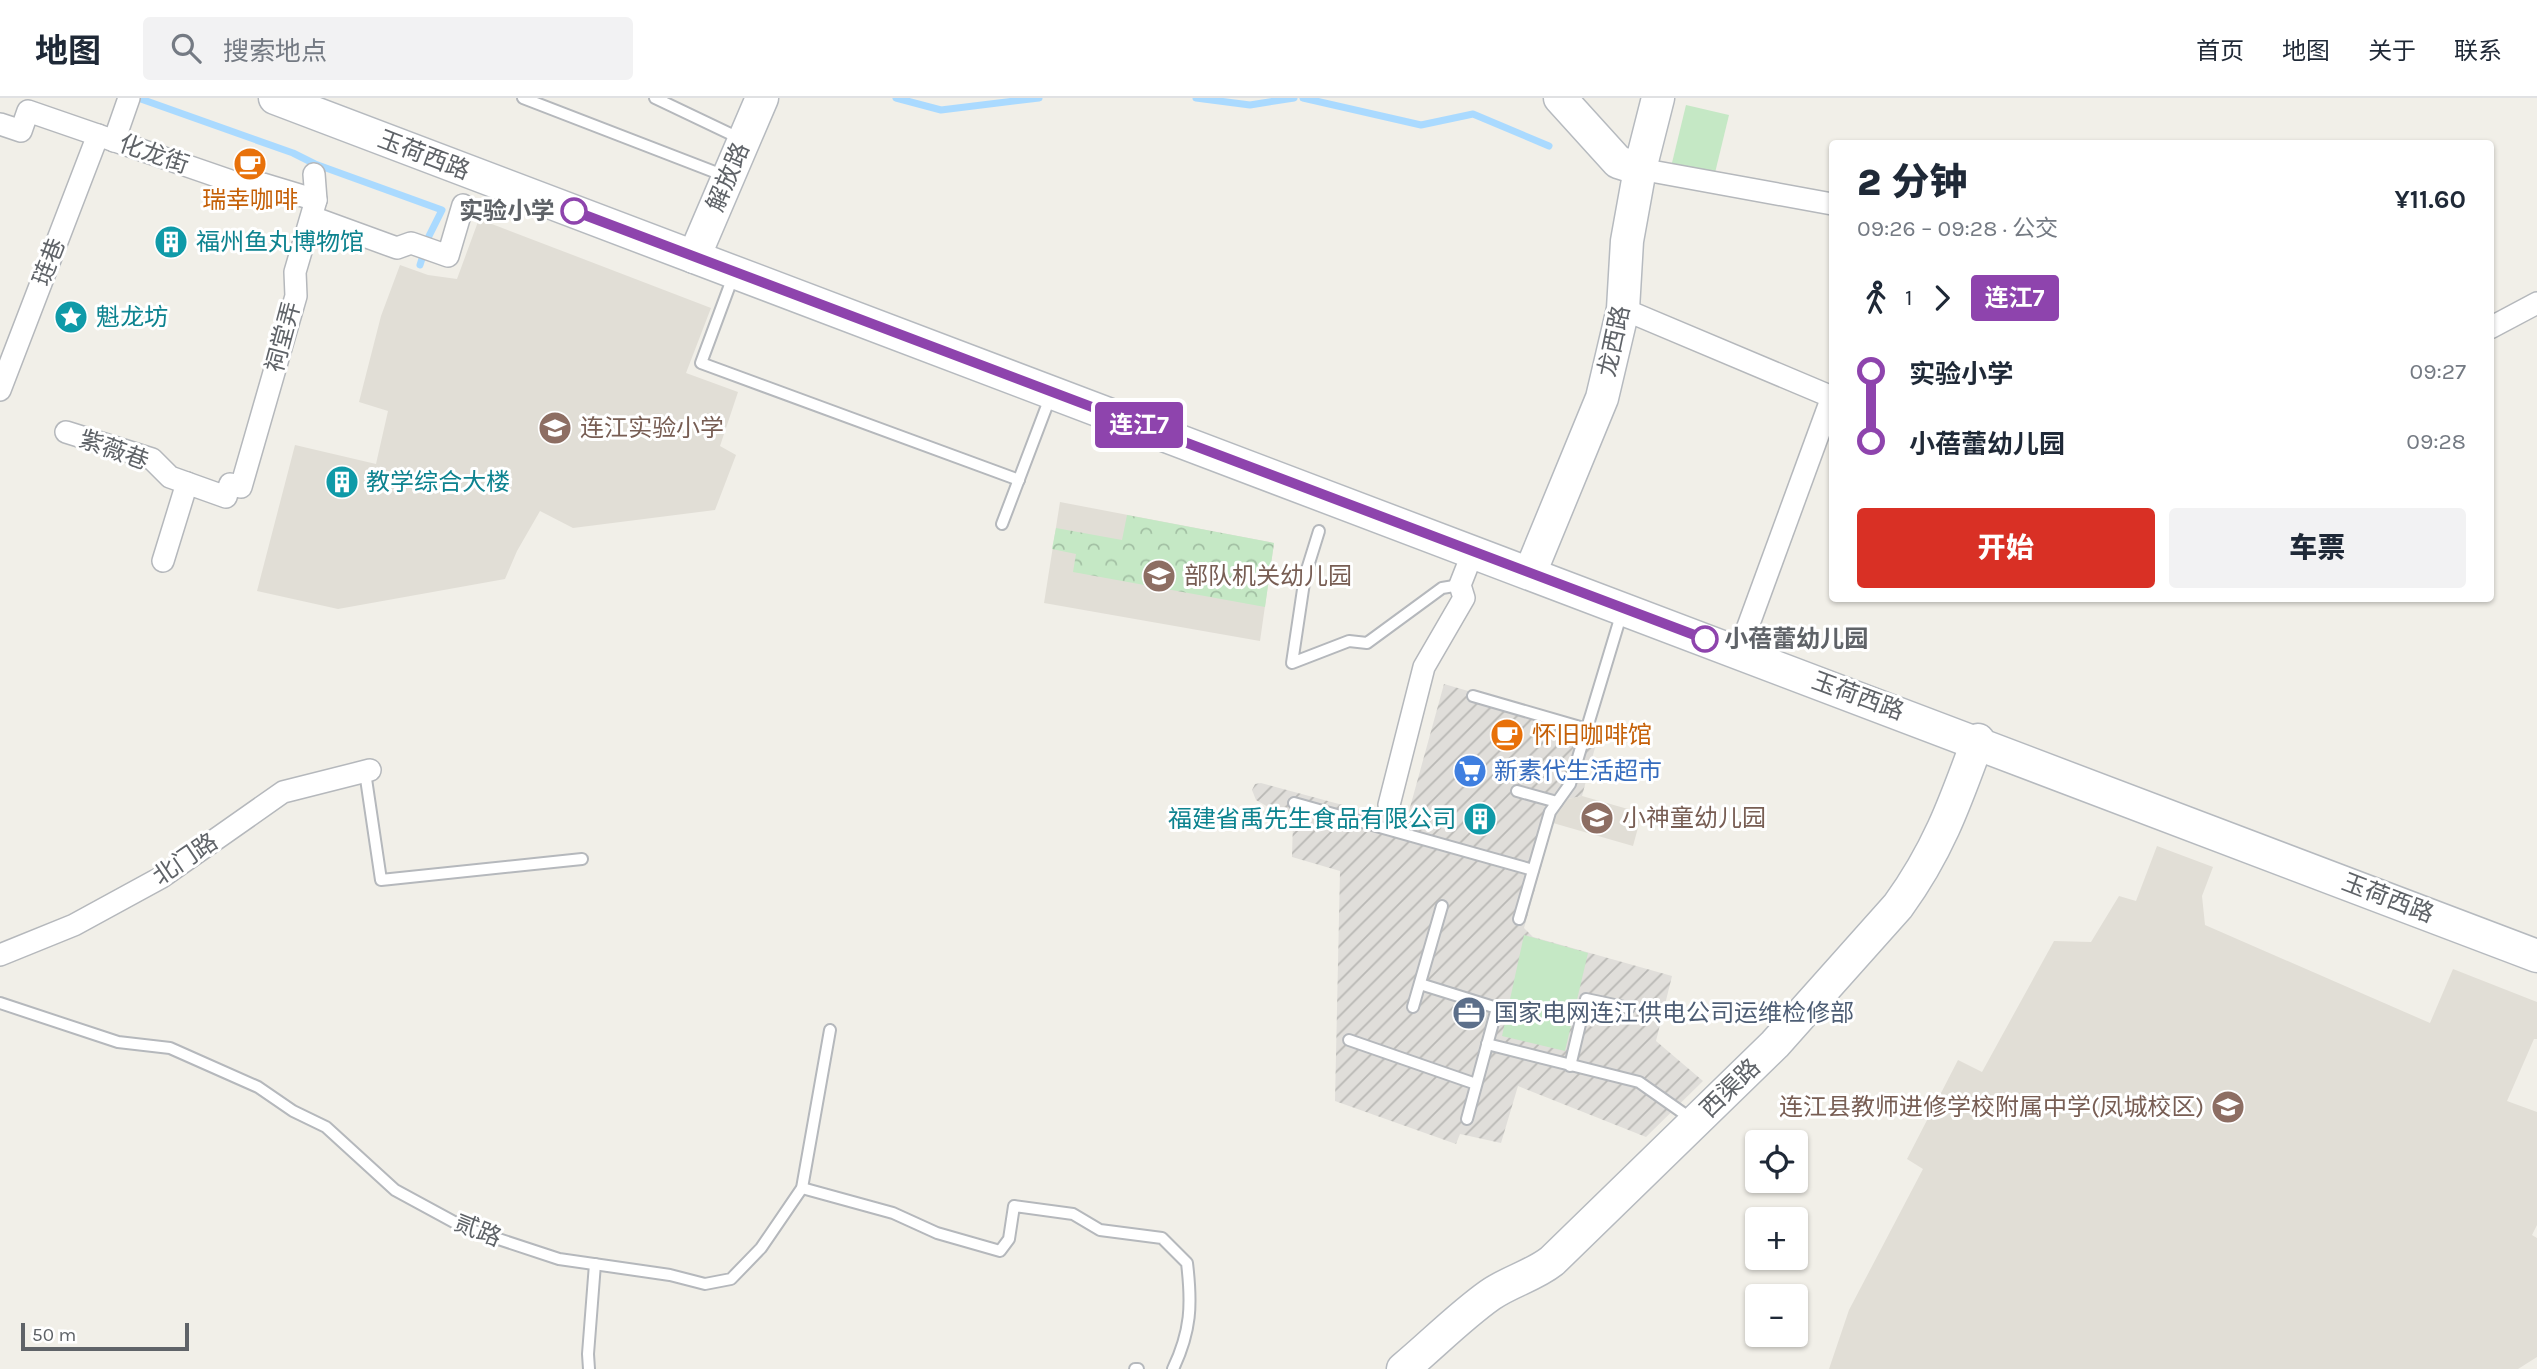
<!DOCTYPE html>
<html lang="zh">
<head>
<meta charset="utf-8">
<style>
  body { margin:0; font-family:Karla,"Noto Sans SC",sans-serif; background:#f2f2f3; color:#1f2937; height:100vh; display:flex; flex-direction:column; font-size:26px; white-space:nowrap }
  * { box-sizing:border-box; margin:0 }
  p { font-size:23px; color:#747a83 }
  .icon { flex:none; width:38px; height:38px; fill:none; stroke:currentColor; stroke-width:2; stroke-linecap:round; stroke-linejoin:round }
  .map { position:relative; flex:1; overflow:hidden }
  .panel { position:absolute; left:1829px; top:42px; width:665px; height:462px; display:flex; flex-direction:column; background:#fff; border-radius:7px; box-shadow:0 2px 5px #0004 }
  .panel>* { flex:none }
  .badge { padding:0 14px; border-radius:5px; font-size:24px; line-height:46px }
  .controls { position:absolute; left:1745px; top:1032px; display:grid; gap:14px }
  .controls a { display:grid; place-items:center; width:63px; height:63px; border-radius:7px; background:#fff; box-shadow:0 2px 5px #0004; font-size:35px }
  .scale { position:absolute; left:21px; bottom:18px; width:168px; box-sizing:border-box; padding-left:7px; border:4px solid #5f6368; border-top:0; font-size:19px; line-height:24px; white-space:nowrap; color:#5f6368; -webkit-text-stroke:5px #fff; paint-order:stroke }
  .map>.badge { position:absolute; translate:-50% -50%; box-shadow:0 0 0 4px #fff }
  .legs { display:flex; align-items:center; gap:10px; height:77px; padding:0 28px; font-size:23px }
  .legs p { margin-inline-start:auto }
  .overview { display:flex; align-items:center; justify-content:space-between; height:119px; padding:0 28px }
  h1 { font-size:38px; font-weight:800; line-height:52px }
  .action { display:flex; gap:14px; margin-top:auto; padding:14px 28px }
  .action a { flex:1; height:80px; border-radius:7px; background:#d93025; color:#fff; font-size:28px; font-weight:800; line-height:80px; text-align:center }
  .action a+a { background:#f2f2f3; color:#1f2937 }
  ul { padding:0 28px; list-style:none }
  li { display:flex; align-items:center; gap:24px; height:70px; font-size:26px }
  li i { display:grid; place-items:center; width:10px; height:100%; margin:0 9px; background:currentColor }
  li i::after { content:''; width:18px; height:18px; margin:-9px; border:5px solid; border-radius:50%; background:#fff }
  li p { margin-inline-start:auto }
  li:first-child i { background:linear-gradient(#0000 50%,currentColor 0) }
  li:last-child i { background:linear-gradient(currentColor 50%,#0000 0) }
  header { display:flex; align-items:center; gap:42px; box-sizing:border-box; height:98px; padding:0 35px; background:#fff; border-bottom:2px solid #e0e1e3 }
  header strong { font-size:33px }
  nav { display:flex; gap:38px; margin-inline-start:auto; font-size:24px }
  .search { width:490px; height:63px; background:#f2f2f3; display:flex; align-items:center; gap:18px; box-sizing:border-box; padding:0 24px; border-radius:7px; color:#747a83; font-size:26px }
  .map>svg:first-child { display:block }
</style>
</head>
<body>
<header>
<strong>地图</strong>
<div class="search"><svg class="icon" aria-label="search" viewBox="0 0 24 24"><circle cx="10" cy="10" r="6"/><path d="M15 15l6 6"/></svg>搜索地点</div>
<nav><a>首页</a><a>地图</a><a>关于</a><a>联系</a></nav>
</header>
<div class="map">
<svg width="2537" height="1271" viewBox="0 0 2537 1271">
  <defs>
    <pattern id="industrial-furrows" width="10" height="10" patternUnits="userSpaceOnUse" patternTransform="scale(1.75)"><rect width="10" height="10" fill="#e0deda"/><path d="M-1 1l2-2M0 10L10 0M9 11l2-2" fill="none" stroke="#b9b8b5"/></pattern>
    <pattern id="forest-crowns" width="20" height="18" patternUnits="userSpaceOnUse" patternTransform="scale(1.75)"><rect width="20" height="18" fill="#c5e8c5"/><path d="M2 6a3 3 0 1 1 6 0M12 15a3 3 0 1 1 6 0" fill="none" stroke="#a3c0a4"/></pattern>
  </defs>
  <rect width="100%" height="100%" fill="#f1efe8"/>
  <polygon fill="url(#industrial-furrows)" points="1444,586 1600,631 1582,698 1568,701 1557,712 1524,830 1533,839 1672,878 1656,943 1703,983 1646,1039 1518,988 1501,1045 1460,1036 1456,1046 1335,1003 1340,773 1292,759 1293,723 1290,719 1280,716 1256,702 1252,692 1255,686 1261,685 1406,724"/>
  <g fill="#e1ded6">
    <polygon points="479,121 711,210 686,275 738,294 720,348 736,357 715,412 573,430 540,413 517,453 505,481 338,511 257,493 295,347 376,366 388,313 359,304 381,218 400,167 428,177 457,181"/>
    <polygon points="1060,404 1274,445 1260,543 1044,505"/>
    <polygon points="1582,698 1642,715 1633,748 1553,725 1557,712 1568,701"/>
    <polygon points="2157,748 2213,769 2202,798 2205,827 2430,925 2453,871 2537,904 2537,941 2534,941 2507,1003 2537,1014 2537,1127 2532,1137 2537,1140 2537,1259 2518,1271 1829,1271 1849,1212 1923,1071 1907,1061 1958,962 1982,974 2054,843 2091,844 2119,798 2136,803"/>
  </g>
  <polygon fill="url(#forest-crowns)" points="1127,417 1274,445 1265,509 1073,474 1076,456 1052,451 1056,430 1122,442"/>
  <g fill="#c5e8c5">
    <polygon points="1686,7 1729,17 1714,79 1671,69"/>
    <polygon points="1524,837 1588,855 1565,953 1502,938"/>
  </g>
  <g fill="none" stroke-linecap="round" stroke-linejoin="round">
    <g stroke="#aadaff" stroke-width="7">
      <polyline points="138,0 293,55 315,66 442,112 429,138 420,167"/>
      <polyline points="896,0 941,12 1039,0"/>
      <polyline points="1196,0 1250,7 1294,0"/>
      <polyline points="1303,0 1421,27 1473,16 1549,48"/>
    </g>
    <defs>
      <g id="lane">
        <polyline points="523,0 725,78"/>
        <polyline points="655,0 741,41"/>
        <polyline points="734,176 701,265 1019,382"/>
        <polyline points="1002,426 1051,297"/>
        <polyline points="1319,433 1305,478 1292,565 1349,543 1367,545 1442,490 1460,487"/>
        <polyline points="1473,598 1587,631"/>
        <polyline points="365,674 381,782 582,761"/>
        <polyline points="1517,693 1557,704"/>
        <polyline points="1294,705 1533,772"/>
        <polyline points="1519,821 1550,714 1570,686 1622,514"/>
        <polyline points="1420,886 1497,910 1467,1021"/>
        <polyline points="0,905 118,944 170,950 258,989 293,1013 326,1029 395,1092 465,1130 559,1161 670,1177 705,1186 731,1181 761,1150 802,1090 830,932"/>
        <polyline points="1413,909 1442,808"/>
        <polyline points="1349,942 1476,986"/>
        <polyline points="1487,946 1639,984 1693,1022"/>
        <polyline points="1570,968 1586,901 1629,910"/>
        <path d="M802,1090L893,1115L937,1135L1000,1153L1009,1141L1014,1108L1073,1116L1100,1132L1162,1140L1187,1165C1192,1207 1191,1233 1173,1271"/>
        <polyline points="589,1271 588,1256 595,1166"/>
        <polyline points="1135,1271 1138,1271"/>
      </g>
      <g id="street">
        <polyline points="0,26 21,33 28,13 260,93 263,86 316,102"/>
        <polyline points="114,43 129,0"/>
        <polyline points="1640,71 1832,106"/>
        <polyline points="312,119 397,150 411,145 448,158 463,107"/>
        <polyline points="1623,211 1832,299"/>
        <polyline points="2490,230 2537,205"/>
        <polyline points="0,292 98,37"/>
        <polyline points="66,334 152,361 170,379 226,399 230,386 241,389 296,198 295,174 316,102 314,76"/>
        <polyline points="163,463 187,385"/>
        <polyline points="1739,553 1832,299"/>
        <polyline points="1389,707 1424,569 1464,500 1460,487 1473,454"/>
        <polyline points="0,857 74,827 162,779 283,694 370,672"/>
      </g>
      <g id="secondary">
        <path d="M275,0C1029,285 1784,568 2537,858"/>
        <polyline points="1560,0 1618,64 1640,71"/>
        <polyline points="694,159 762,0"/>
        <polyline points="1530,475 1602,300 1623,211 1627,143 1640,71 1658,0"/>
        <path d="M1403,1271C1432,1247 1459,1219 1490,1197C1510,1183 1533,1178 1552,1163L1775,946L1898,808C1938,753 1955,705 1978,642"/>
      </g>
    </defs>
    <use href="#lane" stroke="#b5b8bc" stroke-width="14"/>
    <use href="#street" stroke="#b5b8bc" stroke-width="24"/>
    <use href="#secondary" stroke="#b6babf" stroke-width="35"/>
    <use href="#lane" stroke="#fff" stroke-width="10"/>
    <use href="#street" stroke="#fff" stroke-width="21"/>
    <use href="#secondary" stroke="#fff" stroke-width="32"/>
  </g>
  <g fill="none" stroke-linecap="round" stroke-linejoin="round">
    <defs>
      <polyline id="line-1" points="574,113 1705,541"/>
    </defs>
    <use href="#line-1" stroke="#fff" stroke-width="16"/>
    <use href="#line-1" stroke="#8e44ad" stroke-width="10"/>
  </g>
  <defs>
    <symbol id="cafe-disc" viewBox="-11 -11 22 22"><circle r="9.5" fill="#e8710a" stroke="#fff"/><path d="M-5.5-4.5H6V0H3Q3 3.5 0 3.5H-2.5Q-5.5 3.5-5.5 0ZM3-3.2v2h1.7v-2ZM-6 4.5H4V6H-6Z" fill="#fff"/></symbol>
    <symbol id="building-disc" viewBox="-11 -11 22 22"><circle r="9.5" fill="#0f9aa8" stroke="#fff"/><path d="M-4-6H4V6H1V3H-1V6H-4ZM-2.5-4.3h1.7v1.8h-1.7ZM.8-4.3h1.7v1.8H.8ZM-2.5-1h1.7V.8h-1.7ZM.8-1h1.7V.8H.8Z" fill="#fff"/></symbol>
    <symbol id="sight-disc" viewBox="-11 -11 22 22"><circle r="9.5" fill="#0f9aa8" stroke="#fff"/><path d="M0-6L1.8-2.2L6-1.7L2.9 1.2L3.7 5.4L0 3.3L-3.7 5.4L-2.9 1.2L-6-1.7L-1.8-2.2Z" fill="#fff"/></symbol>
    <symbol id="school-disc" viewBox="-11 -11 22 22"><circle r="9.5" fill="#8d6e63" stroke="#fff"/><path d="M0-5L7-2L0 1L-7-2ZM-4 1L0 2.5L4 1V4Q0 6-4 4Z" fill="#fff"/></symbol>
    <symbol id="supermarket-disc" viewBox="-11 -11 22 22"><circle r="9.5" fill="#3f7fe0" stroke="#fff"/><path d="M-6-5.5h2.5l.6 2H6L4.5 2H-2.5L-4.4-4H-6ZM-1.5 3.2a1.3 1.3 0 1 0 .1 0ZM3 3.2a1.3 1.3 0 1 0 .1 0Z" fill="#fff"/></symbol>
    <symbol id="office-disc" viewBox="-11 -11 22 22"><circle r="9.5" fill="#5c6f8a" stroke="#fff"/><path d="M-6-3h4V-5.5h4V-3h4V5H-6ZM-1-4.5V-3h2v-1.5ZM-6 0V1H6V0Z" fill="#fff"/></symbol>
  </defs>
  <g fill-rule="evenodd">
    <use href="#cafe-disc" x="231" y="47" width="38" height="38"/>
    <use href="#building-disc" x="152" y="125" width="38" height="38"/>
    <use href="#sight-disc" x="52" y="200" width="38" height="38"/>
    <use href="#school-disc" x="536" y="311" width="38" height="38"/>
    <use href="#building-disc" x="323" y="365" width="38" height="38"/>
    <use href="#school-disc" x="1140" y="459" width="38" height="38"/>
    <use href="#cafe-disc" x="1488" y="618" width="38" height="38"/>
    <use href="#supermarket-disc" x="1451" y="654" width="38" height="38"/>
    <use href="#school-disc" x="1578" y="701" width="38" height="38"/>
    <use href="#building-disc" x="1461" y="702" width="38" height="38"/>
    <use href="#office-disc" x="1450" y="896" width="38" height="38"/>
    <use href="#school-disc" x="2209" y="990" width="38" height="38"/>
  </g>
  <g fill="#fff" stroke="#8e44ad" stroke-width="3.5">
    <circle cx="574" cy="113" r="12"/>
    <circle cx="1705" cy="541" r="12"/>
  </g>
  <g text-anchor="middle" stroke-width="6" stroke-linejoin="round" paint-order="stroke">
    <g font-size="24" fill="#5f6368" stroke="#fff">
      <text transform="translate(154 56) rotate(19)" y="8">化龙街</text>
      <text transform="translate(424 57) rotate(21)" y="8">玉荷西路</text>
      <text transform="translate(728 79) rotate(-67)" y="8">解放路</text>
      <text transform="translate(49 164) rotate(-69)" y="8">琏巷</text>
      <text transform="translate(283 239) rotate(-75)" y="8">祠堂弄</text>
      <text transform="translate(1614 243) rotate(-78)" y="8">龙西路</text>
      <text transform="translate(114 352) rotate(20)" y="8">紫薇巷</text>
      <text transform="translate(1858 598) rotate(20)" y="8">玉荷西路</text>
      <text transform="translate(185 761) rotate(-34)" y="8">北门路</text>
      <text transform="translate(2388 800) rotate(21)" y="8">玉荷西路</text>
      <text transform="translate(1730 990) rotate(-44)" y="8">西渠路</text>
      <text transform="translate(478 1132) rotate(22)" y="8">贰路</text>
    </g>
    <g font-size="24" fill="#c56008" stroke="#fff">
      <text x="250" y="110">瑞幸咖啡</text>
      <text x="1532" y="645" text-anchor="start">怀旧咖啡馆</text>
    </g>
    <g font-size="24" font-weight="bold" fill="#5f6368" stroke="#fff" text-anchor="end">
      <text x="555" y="121">实验小学</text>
      <text x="1724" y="549" text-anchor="start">小蓓蕾幼儿园</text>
    </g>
    <g font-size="24" fill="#0d838f" stroke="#fff" text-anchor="start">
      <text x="196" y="152">福州鱼丸博物馆</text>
      <text x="96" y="227">魁龙坊</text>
      <text x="366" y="392">教学综合大楼</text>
      <text x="1456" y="729" text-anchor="end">福建省禹先生食品有限公司</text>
    </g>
    <g font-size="24" fill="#785e54" stroke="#fff" text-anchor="start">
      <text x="580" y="338">连江实验小学</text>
      <text x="1184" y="486">部队机关幼儿园</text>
      <text x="1622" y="728">小神童幼儿园</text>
      <text x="2204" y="1017" text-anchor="end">连江县教师进修学校附属中学(凤城校区)</text>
    </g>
    <g font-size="24" fill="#366cbe" stroke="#fff" text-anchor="start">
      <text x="1494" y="681">新素代生活超市</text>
    </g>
    <g font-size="24" fill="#4e5e75" stroke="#fff" text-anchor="start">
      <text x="1494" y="923">国家电网连江供电公司运维检修部</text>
    </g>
  </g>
</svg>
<div class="controls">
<a><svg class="icon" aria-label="locate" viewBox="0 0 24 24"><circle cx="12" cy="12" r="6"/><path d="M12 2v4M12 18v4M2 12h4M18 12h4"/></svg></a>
<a>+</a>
<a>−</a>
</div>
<div class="scale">50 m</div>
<b class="badge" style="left:1139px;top:327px;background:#8e44ad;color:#fff">连江7</b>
<section class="panel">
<div class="overview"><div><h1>2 分钟</h1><p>09:26 – 09:28 · 公交</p></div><b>¥11.60</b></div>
<div class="legs"><svg class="icon" aria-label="walk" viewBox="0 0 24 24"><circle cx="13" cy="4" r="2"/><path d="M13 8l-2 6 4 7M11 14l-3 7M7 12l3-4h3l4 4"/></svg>1<svg class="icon" aria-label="forward" viewBox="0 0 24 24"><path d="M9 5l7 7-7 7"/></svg><b class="badge" style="background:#8e44ad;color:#fff">连江7</b></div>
<ul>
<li><i style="color:#8e44ad"></i><b>实验小学</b><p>09:27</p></li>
<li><i style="color:#8e44ad"></i><b>小蓓蕾幼儿园</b><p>09:28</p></li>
</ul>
<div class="action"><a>开始</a><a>车票</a></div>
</section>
</div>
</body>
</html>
